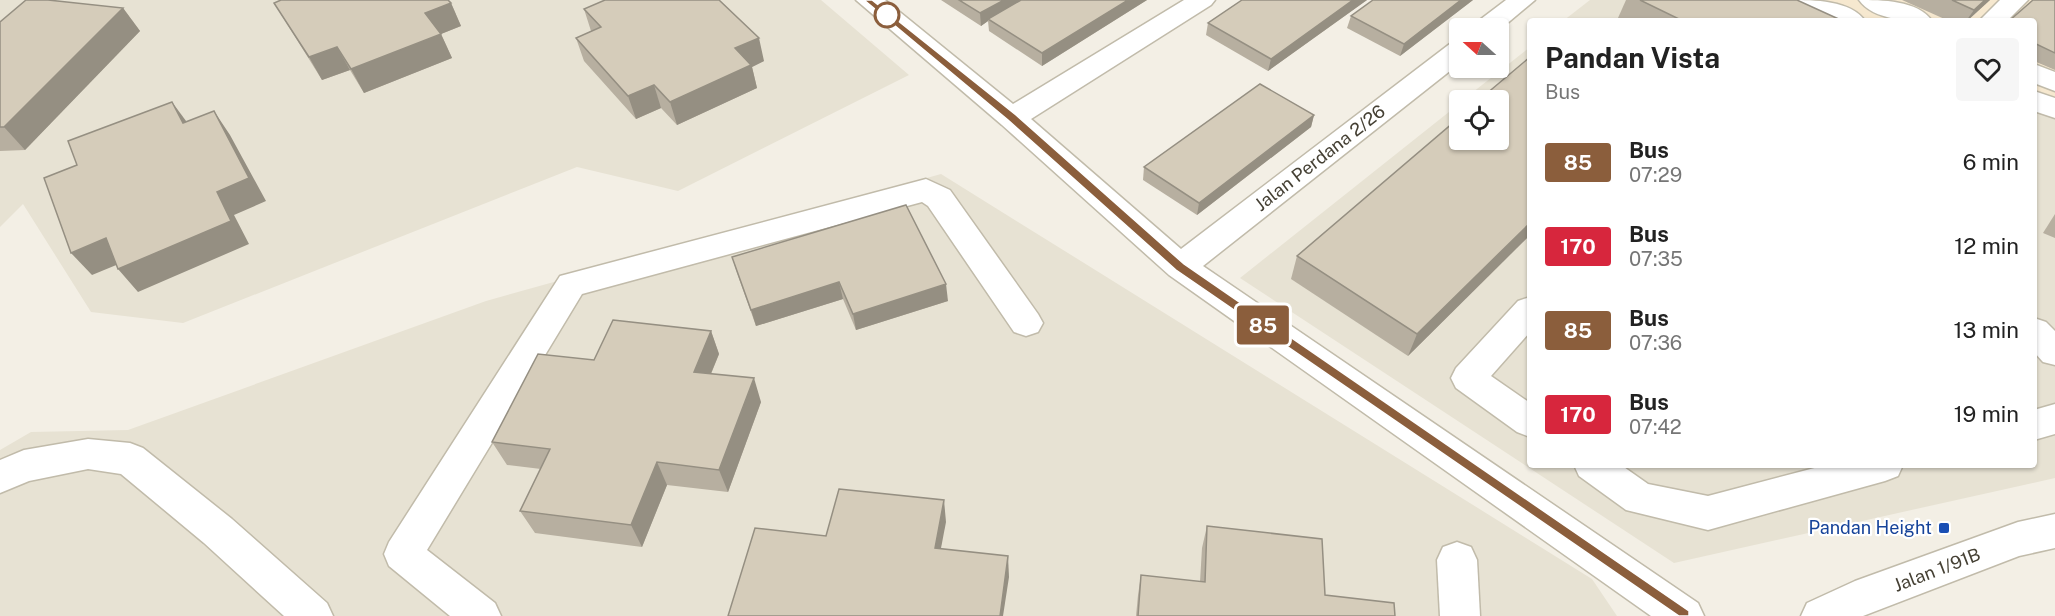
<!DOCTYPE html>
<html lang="en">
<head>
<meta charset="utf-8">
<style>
  body { margin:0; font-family:"Public Sans",sans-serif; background:#f6f6f6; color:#222; height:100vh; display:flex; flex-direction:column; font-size:22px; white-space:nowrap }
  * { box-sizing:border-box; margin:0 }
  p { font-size:20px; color:#767676 }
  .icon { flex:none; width:33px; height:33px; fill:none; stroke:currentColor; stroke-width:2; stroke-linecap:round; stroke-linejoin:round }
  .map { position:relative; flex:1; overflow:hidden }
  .sheet { position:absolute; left:1527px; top:18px; width:510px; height:450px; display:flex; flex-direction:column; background:#fff; border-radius:6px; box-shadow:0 2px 4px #0004 }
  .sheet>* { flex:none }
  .badge { padding:0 12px; border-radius:4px; font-size:21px; line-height:39px }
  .needle { width:39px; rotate:291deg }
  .tools { position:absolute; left:1449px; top:18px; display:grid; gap:12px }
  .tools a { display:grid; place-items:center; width:60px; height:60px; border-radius:6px; background:#fff; box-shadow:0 2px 4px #0004; font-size:30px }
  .map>.badge { position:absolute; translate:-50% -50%; box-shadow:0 0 0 3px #fff }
  .round { display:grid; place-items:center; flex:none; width:63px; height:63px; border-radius:6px; background:#f6f6f6 }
  .headline { display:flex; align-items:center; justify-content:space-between; height:102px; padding:0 18px }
  h1 { font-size:28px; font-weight:700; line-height:45px }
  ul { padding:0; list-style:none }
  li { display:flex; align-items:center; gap:18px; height:84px; padding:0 18px }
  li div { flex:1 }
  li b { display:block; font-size:22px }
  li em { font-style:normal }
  li .badge { min-width:66px; font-weight:700; text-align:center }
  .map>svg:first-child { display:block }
</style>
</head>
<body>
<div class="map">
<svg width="2055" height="616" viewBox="0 0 2055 616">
  <rect width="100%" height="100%" fill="#f3efe5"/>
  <g fill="#e7e2d3">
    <polygon points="0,0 821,0 909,75 678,191 577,167 183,323 91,312 23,204 0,227"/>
    <polygon points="1590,0 1825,0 1873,21 1563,21"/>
    <polygon points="1530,47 1530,465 2034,465 2034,91 2055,100 2055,478 1674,563 1240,278 1459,104 1460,140 1498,140 1498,100 1463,100"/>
    <polygon points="941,174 1592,579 1617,616 0,616 0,450 31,432 128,430 486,301"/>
  </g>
  <polygon fill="#f6e8cf" points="1825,0 2055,0 2055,100 2034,91 2034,21 1873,21"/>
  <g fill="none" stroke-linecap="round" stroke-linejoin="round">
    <defs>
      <g id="minor">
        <polygon points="856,0 885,0 1013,104 1184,0 1215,0 1211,5 1031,119 1181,249 1451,43 1460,41 1460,63 1203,266 1698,603 1704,616 1651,616 1169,275 1002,125"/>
        <polygon points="1506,0 1535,0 1498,31 1498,28 1473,28 1477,22"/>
        <path d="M1791,0C1813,0 1851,0 1865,21C1843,21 1806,21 1791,0Z"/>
        <path d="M1859,0C1881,0 1918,0 1932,21C1910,21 1874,21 1859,0Z"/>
        <polygon points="2000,0 2028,0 2007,21 1979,21"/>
        <polygon points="2034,64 2055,72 2055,91 2034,83"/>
        <polygon points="2034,91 2055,98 2055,118 2034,111"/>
        <polygon points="926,179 950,190 1038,314 1043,323 1038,332 1026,336 1014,332 928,206 922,202 582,294 427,550 495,603 501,616 450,616 389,566 384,554 389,542 560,276"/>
        <polygon points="1530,297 1530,332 1491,376 1530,403 1530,437 1517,432 1456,388 1451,378 1456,368 1518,301"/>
        <polygon points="2034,318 2046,322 2055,331 2055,365 2043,362 2034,352"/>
        <polygon points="2055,404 2055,434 2034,440 2034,410"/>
        <polygon points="88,439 130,443 143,448 232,519 327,603 333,616 284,616 204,543 121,474 88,469 29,481 0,493 0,460 24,450"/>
        <polygon points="1574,465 1621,465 1648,484 1708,496 1826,465 1903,465 1898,476 1885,481 1708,530 1626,510 1579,476"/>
        <polygon points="2055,514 2055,548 2019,556 1863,616 1801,616 1807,603 1855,581 2018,522"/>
        <polygon points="1457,542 1471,547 1477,560 1480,616 1440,616 1437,560 1443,547"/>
      </g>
    </defs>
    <use href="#minor" stroke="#c1bbaa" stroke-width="3"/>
    <use href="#minor" fill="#fff" fill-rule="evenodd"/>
  </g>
  <g fill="#b7afa0">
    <polygon points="941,0 1147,0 1042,66 989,31 988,21 981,26"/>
    <polygon points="1242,0 1367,0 1268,71 1206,35 1208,23"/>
    <polygon points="1473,0 1400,56 1347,28 1351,16"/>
    <polygon points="1626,0 1797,0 1843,21 1625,21 1618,18"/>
    <polygon points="1902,0 1990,0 1967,21 1949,21"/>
    <polygon points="2055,0 2055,70 2034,61 2034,21"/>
    <polygon points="274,3 451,3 461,26 441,34 452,58 364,93 350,70 322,80"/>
    <polygon points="123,8 140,31 25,150 0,151 0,22"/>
    <polygon points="584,9 764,61 752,67 757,88 677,125 661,108 636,119 584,61 576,38 591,31"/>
    <polygon points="1530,57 1530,235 1408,356 1291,279 1297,256"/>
    <polygon points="1314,115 1311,127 1197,215 1143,180 1144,167"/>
    <polygon points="2055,214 2055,238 2043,233"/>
    <polygon points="732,257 948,301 856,330 843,299 756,326 737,273"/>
    <polygon points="711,331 719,354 711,374 761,402 728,492 667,485 642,547 535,533 520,511 541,469 507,465 492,442 594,360"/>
    <polygon points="1207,526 1325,595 1395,616 1136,616 1138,595 1141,575 1200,582 1202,548"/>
  </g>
  <g fill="#958f82">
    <polygon points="1004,0 1025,0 988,19 988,21 981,26 980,13"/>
    <polygon points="1128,0 1147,0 1042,66 1042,53"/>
    <polygon points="1353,0 1367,0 1268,71 1271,59"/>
    <polygon points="1461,0 1473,0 1400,56 1404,44"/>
    <polygon points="1985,0 1990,0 1967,21 1966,21 1974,10"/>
    <polygon points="451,3 461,26 436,36 425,13"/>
    <polygon points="123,8 140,31 25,150 4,127"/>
    <polygon points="441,34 452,58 364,93 351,69"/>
    <polygon points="759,38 764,61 752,67 757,88 677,125 670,102 735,48"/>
    <polygon points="337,47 350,70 322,80 309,57"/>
    <polygon points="654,85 661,108 636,119 628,96"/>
    <polygon points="172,102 189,125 183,123"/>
    <polygon points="214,111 230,135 266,201 234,215 249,244 138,292 118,269"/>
    <polygon points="1314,115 1311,127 1197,215 1199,203"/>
    <polygon points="1530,223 1530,235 1408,356 1417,334"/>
    <polygon points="106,238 126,261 92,275 71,253"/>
    <polygon points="839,282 843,299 756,326 751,310"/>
    <polygon points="946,284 948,301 856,330 853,314"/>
    <polygon points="711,331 719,354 702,395 694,372"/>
    <polygon points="754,378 761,402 728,492 719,470"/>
    <polygon points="657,462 667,485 642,547 631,525"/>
    <polygon points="944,500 946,522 937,569 935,548"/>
    <polygon points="1008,556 1009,577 1003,616 1000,616"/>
  </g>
  <g fill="#d5ccba" stroke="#958f82" stroke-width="1.5">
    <polygon points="26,0 48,0 123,8 4,127 0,127 0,22"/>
    <polygon points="281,0 448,0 451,3 425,13 441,34 351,69 337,47 309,57 274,3"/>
    <polygon points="605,0 719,0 759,38 735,48 751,65 670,102 654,85 628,96 576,38 601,27 584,9"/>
    <polygon points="959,0 1004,0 980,13"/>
    <polygon points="1021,0 1128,0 1042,53 988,19"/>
    <polygon points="1242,0 1353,0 1271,59 1208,23"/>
    <polygon points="1373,0 1461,0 1404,44 1351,16"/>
    <polygon points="1640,0 1797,0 1843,21 1683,21"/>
    <polygon points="1952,0 1985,0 1974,10"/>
    <polygon points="2033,0 2055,0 2055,53 2034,43 2034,21 2009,21"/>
    <polygon points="1530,57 1530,223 1417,334 1297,256 1460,117 1460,140 1498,140 1498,100 1479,100"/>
    <polygon points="1260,84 1314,115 1199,203 1144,167"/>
    <polygon points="172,102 183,123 214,111 249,178 217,192 231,221 118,269 106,238 71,253 44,178 77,165 68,141"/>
    <polygon points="906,205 946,284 853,314 839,282 751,310 732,257"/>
    <polygon points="613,320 711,331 694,372 754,378 719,470 657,462 631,525 520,511 550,449 492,442 538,354 594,360"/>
    <polygon points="839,489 944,500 935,548 1008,556 1000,616 728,616 755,528 826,536"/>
    <polygon points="1207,526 1322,539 1325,595 1394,603 1395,616 1138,616 1141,575 1205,582"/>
  </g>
  <polygon fill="#8b5e3c" stroke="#fff" stroke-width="1.5" points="864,0 872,0 1016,115 1184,264 1689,611 1689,616 1679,616 1176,270 1008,120"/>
  <circle fill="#fff" stroke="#8b5e3c" stroke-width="3" cx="887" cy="15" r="12"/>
  <rect fill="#1a4fb4" stroke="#fff" stroke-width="2" x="1938" y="522" width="12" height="12" rx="3"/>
  <g text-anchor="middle" stroke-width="4.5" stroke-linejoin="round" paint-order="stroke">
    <g font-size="18" fill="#454034" stroke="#fff">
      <text transform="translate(1320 158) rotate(-38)" y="6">Jalan Perdana 2/26</text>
      <text transform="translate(1937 570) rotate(-21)" y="6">Jalan 1/91B</text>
    </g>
    <g font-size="18" fill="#164399" stroke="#fff" text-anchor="end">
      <text x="1932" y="534">Pandan Height</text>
    </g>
  </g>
</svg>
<div class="tools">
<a><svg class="needle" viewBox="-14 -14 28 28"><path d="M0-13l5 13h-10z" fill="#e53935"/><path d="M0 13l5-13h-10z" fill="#767676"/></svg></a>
<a><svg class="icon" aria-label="locate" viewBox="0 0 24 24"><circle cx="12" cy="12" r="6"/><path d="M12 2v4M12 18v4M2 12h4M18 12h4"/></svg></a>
</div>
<b class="badge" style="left:1263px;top:325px;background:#8b5e3c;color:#fff">85</b>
<section class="sheet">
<div class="headline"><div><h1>Pandan Vista</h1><p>Bus</p></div><a class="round"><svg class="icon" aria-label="heart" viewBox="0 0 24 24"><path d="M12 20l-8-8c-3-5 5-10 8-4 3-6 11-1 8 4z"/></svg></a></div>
<ul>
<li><span class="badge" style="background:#8b5e3c;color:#fff">85</span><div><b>Bus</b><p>07:29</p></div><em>6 min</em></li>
<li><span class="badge" style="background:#d7263d;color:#fff">170</span><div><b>Bus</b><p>07:35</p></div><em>12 min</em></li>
<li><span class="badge" style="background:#8b5e3c;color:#fff">85</span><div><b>Bus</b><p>07:36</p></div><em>13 min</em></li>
<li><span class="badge" style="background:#d7263d;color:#fff">170</span><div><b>Bus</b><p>07:42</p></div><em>19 min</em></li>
</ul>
</section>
</div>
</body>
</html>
